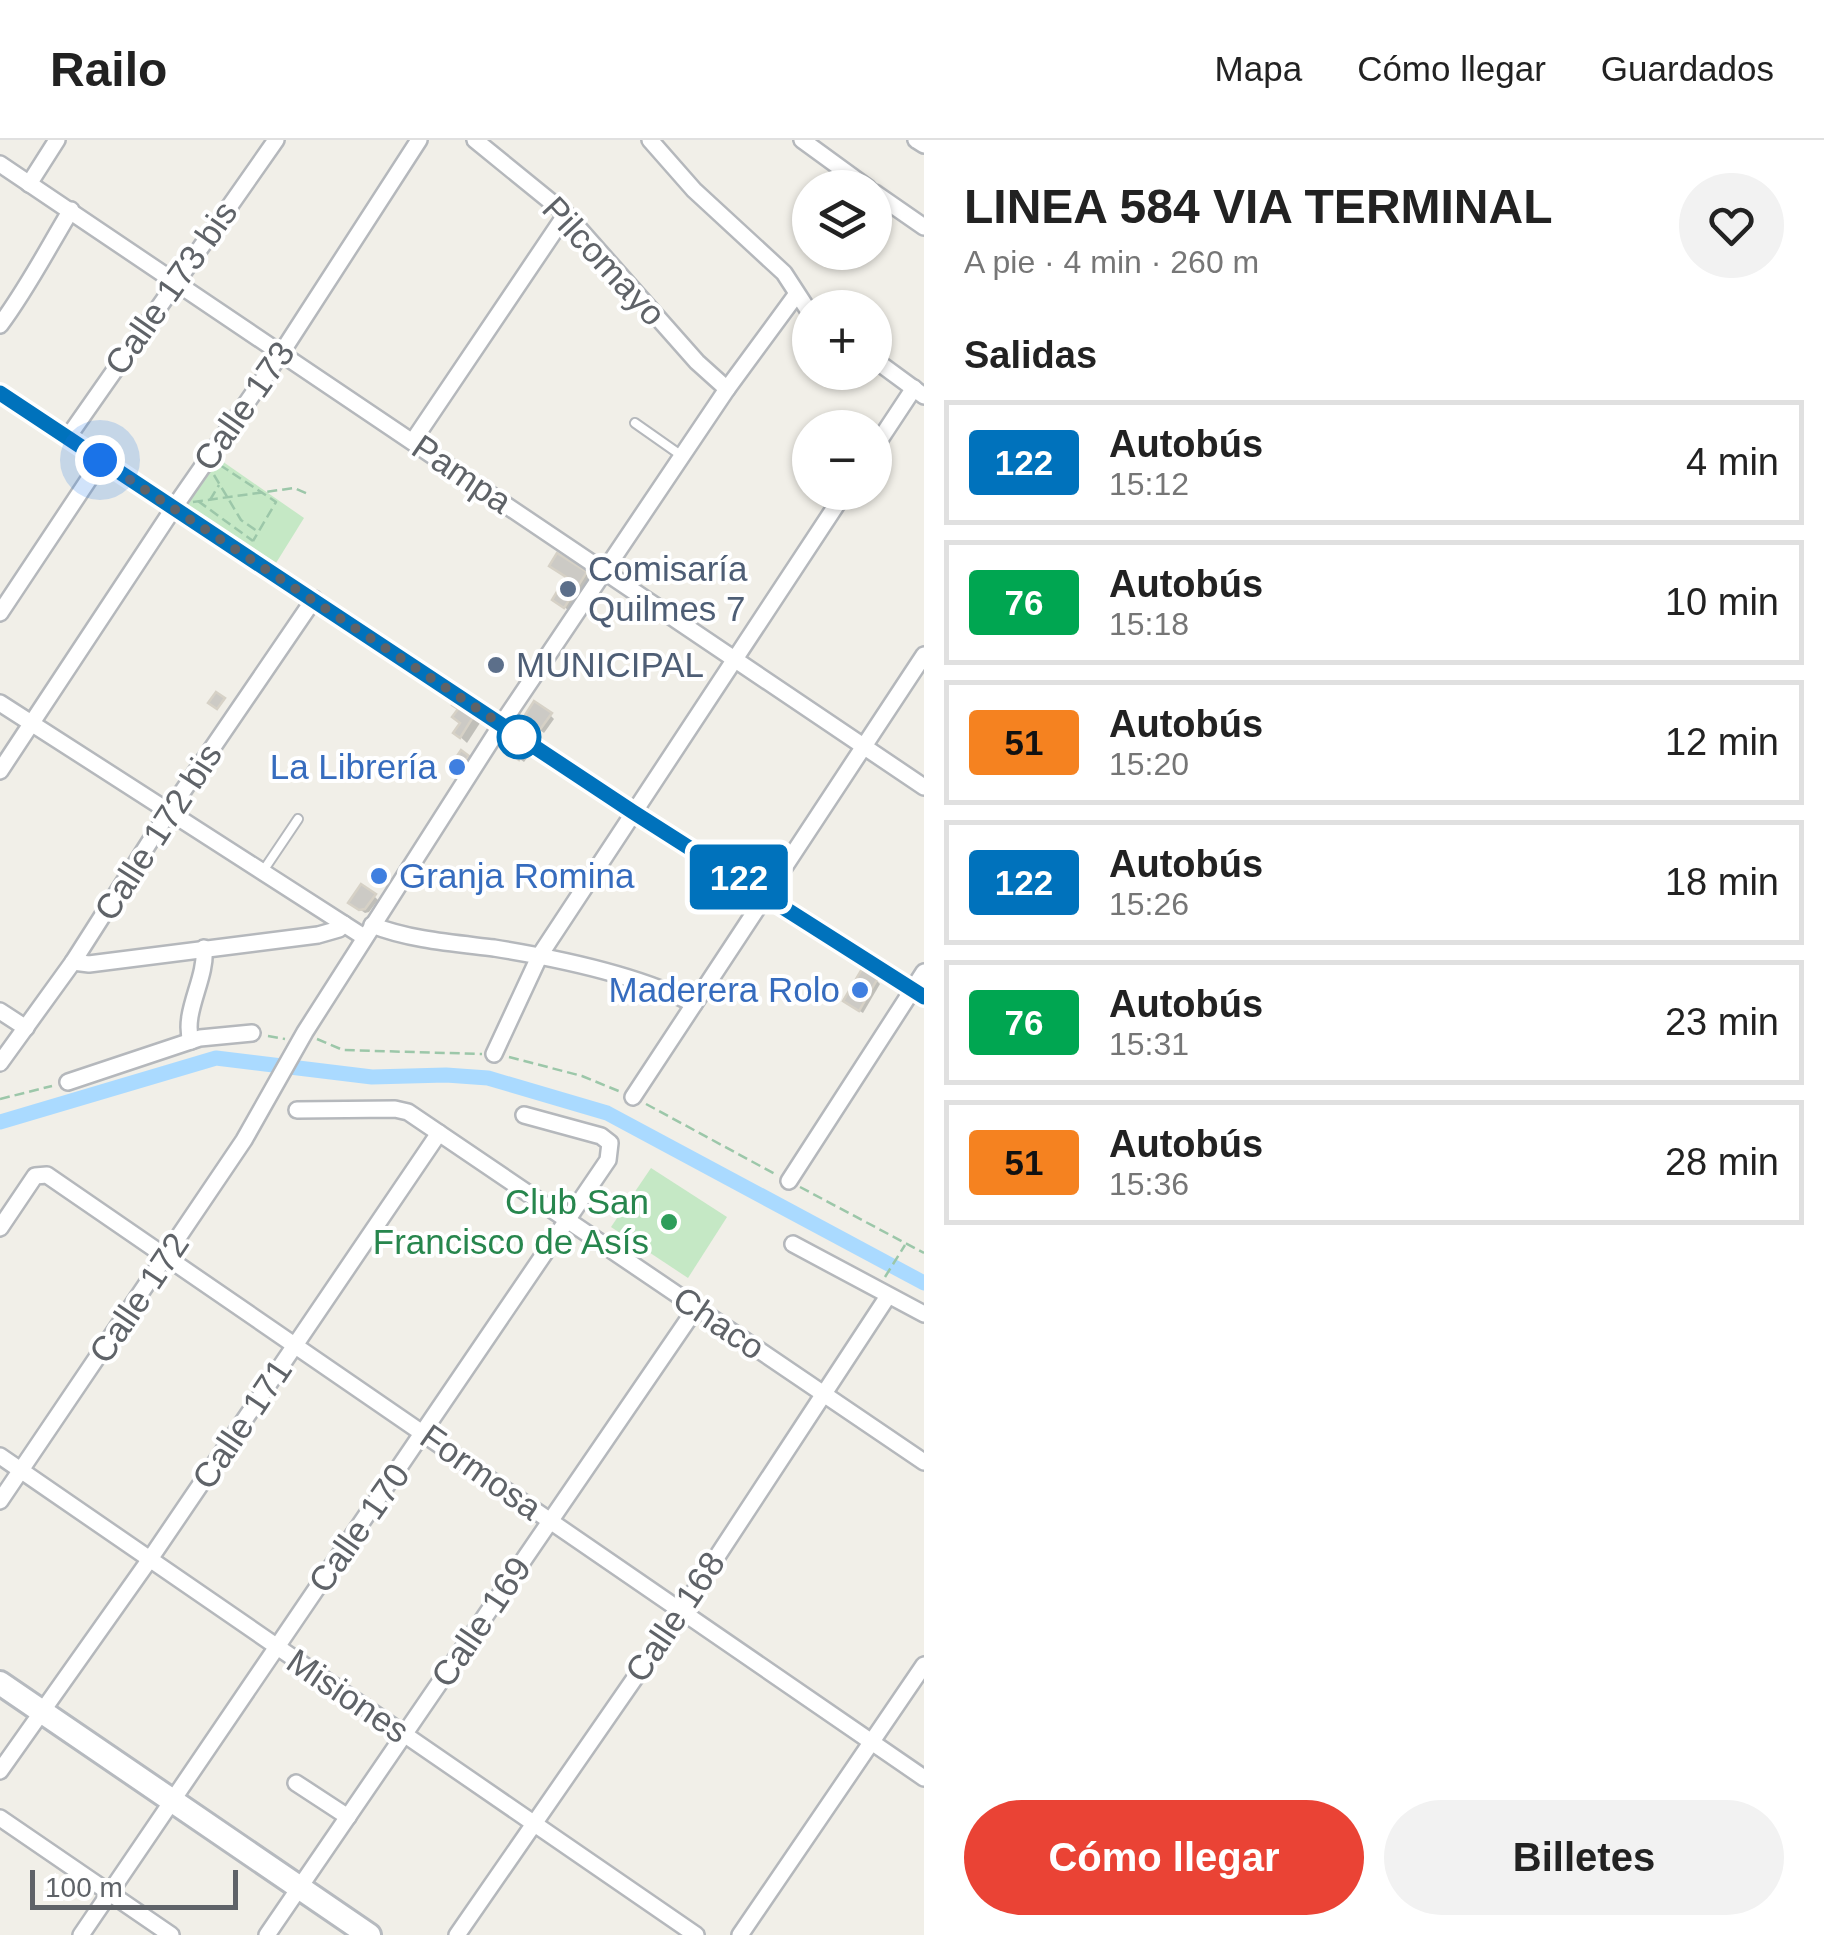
<!DOCTYPE html>
<html lang="es">
<head>
<meta charset="utf-8">
<style>
  body { margin:0; font-family:Arial,sans-serif; background:#f2f2f2; color:#222; height:100vh; display:flex; flex-direction:column; font-size:38px; white-space:nowrap }
  * { box-sizing:border-box; margin:0 }
  p { font-size:32px; color:#767676 }
  .icon { flex:none; width:55px; height:55px; fill:none; stroke:currentColor; stroke-width:2; stroke-linecap:round; stroke-linejoin:round }
  .map { position:relative; flex:1; overflow:hidden }
  .details { display:flex; flex-direction:column; background:#fff; width:900px }
  .details>* { flex:none }
  .badge { padding:0 20px; border-radius:8px; font-size:35px; line-height:65px }
  .buttons { position:absolute; left:792px; top:30px; display:grid; gap:20px }
  .buttons a { display:grid; place-items:center; width:100px; height:100px; border-radius:50%; background:#fff; box-shadow:0 2px 8px #0004; font-size:50px }
  .scale { position:absolute; left:30px; bottom:25px; width:208px; box-sizing:border-box; padding-left:10px; border:5px solid #5f6368; border-top:0; font-size:28px; line-height:35px; white-space:nowrap; color:#5f6368; -webkit-text-stroke:8px #fff; paint-order:stroke }
  .you { position:absolute; width:50px; height:50px; margin:-25px; border:8px solid #fff; border-radius:50%; background:#1a73e8; box-shadow:0 0 0 15px #1a73e833 }
  .map>.badge { position:absolute; translate:-50% -50%; box-shadow:0 0 0 5px #fff }
  h2 { padding:0 40px; font-size:38px; line-height:90px }
  .round { display:grid; place-items:center; flex:none; width:105px; height:105px; border-radius:52px; background:#f2f2f2 }
  .summary { display:flex; align-items:center; justify-content:space-between; height:170px; padding:0 40px }
  h1 { font-size:48px; font-weight:800; line-height:75px }
  .primary-button { display:flex; gap:20px; margin-top:auto; padding:20px 40px }
  .primary-button a { flex:1; height:115px; border-radius:60px; background:#ea4335; color:#fff; font-size:40px; font-weight:800; line-height:115px; text-align:center }
  .primary-button a+a { background:#f2f2f2; color:#222 }
  ul { padding:0; list-style:none }
  li { display:flex; align-items:center; gap:30px; height:125px; margin:0 20px 15px; padding:0 20px; border:5px solid #e0e0e0; border-radius:0px }
  li div { flex:1 }
  li b { display:block; font-size:38px }
  li em { font-style:normal }
  li .badge { min-width:110px; font-weight:700; text-align:center }
  header { display:flex; align-items:center; gap:60px; box-sizing:border-box; height:140px; padding:0 50px; background:#fff; border-bottom:2px solid #e0e0e0 }
  header strong { font-size:48px }
  nav { display:flex; gap:55px; margin-inline-start:auto; font-size:35px }
  main { display:flex; flex:1; min-height:0 }
  .map>svg:first-child { display:block }
</style>
</head>
<body>
<header>
<strong>Railo</strong>
<nav><a>Mapa</a><a>Cómo llegar</a><a>Guardados</a></nav>
</header>
<main>
<div class="map">
<svg width="924" height="1795" viewBox="0 0 924 1795">
  <rect width="100%" height="100%" fill="#f1efe8"/>
  <g fill="#c5e8c5">
    <polygon points="219,319 304,378 276,423 187,365"/>
    <polygon points="651,1028 727,1077 688,1138 611,1087"/>
  </g>
  <g fill="#0003">
    <polygon points="552,426 586,434 592,440 572,473 555,460 568,438"/>
    <polygon points="550,575 554,579 544,593 533,585"/>
    <polygon points="473,576 480,583 467,603 456,593"/>
    <polygon points="507,610 526,610 530,614 524,622"/>
    <polygon points="462,614 472,622 462,635 452,627"/>
    <polygon points="374,756 378,760 369,772 365,773 355,766"/>
    <polygon points="876,840 880,844 863,873 850,865"/>
  </g>
  <g fill="none" stroke-linecap="round" stroke-linejoin="round">
    <polyline stroke="#aadaff" stroke-width="15" points="0,982 216,918 372,937 446,935 488,938 607,973 924,1143"/>
  </g>
  <g fill="#cccac5" stroke="#d6d1c6" stroke-width="2.5">
    <polygon points="557,413 587,432 564,468 552,460 566,437 549,426"/>
    <polygon points="216,552 225,558 217,569 208,563"/>
    <polygon points="454,561 475,574 460,598 453,593 460,583 452,577 458,569 452,565"/>
    <polygon points="534,561 552,573 539,591 526,582 525,575"/>
    <polygon points="505,599 515,600 527,608 519,620 500,607"/>
    <polygon points="461,610 469,616 457,633 449,628"/>
    <polygon points="378,729 387,735 381,743 372,738"/>
    <polygon points="361,744 376,754 365,769 359,770 348,763"/>
    <polygon points="862,829 878,838 859,871 843,861"/>
  </g>
  <g fill="none" stroke-linecap="round" stroke-linejoin="round">
    <defs>
      <g id="lane">
        <polyline points="635,283 682,316"/>
        <polyline points="263,731 298,679"/>
      </g>
      <g id="street">
        <polyline points="475,0 566,74 697,222 727,249"/>
        <polyline points="650,0 694,50 784,133 810,173"/>
        <polyline points="802,0 868,48"/>
        <polyline points="916,0 924,5"/>
        <polyline points="0,24 924,647"/>
        <polyline points="29,44 57,0"/>
        <polyline points="875,53 924,87"/>
        <path d="M0,185C27,149 48,108 71,70"/>
        <polyline points="875,220 924,256"/>
        <polyline points="0,253 633,672 924,857"/>
        <polyline points="68,297 276,0"/>
        <polyline points="413,301 566,74"/>
        <polyline points="875,307 914,248"/>
        <polyline points="0,473 101,321"/>
        <polyline points="0,563 364,797"/>
        <polyline points="0,631 173,369 282,212 419,0"/>
        <path d="M372,785C410,800 453,803 494,808C556,818 639,835 694,864"/>
        <polyline points="73,822 89,824 318,795 339,789 344,784"/>
        <polyline points="0,871 26,888"/>
        <path d="M191,901C182,872 207,839 204,808"/>
        <polyline points="494,914 540,815 845,352"/>
        <polyline points="0,923 73,822 170,670 314,459"/>
        <polyline points="68,942 200,898 252,893"/>
        <polyline points="633,957 924,515"/>
        <polyline points="297,970 395,969 408,972 924,1322"/>
        <polyline points="789,1041 924,832"/>
        <polyline points="0,1088 35,1036 47,1035 924,1638"/>
        <polyline points="793,1104 924,1174"/>
        <polyline points="0,1316 696,1795"/>
        <polyline points="0,1361 244,1000 305,892 501,585 727,249 796,155"/>
        <polyline points="0,1631 150,1419 439,993"/>
        <polyline points="296,1643 348,1677"/>
        <polyline points="0,1678 171,1795"/>
        <polyline points="81,1795 608,1020 610,1003 601,996 524,975"/>
        <polyline points="267,1795 696,1168"/>
        <polyline points="457,1795 682,1470 888,1156"/>
        <polyline points="740,1795 924,1525"/>
      </g>
      <polyline id="secondary" points="0,1543 369,1795"/>
    </defs>
    <use href="#lane" stroke="#b5b8bc" stroke-width="12"/>
    <use href="#street" stroke="#b5b8bc" stroke-width="20"/>
    <use href="#secondary" stroke="#b6babf" stroke-width="28"/>
    <g stroke="#9cc7a9" stroke-width="2.5" stroke-dasharray="10 5" stroke-linecap="butt">
      <polyline points="220,325 276,362 253,401"/>
      <polyline points="214,335 241,380 257,391"/>
      <polyline points="210,360 219,345"/>
      <polyline points="198,361 253,401"/>
      <polyline points="193,362 294,348 308,354"/>
      <polyline points="268,896 285,899"/>
      <polyline points="317,899 343,910 482,914"/>
      <polyline points="509,917 582,936 621,952"/>
      <polyline points="0,959 52,946"/>
      <polyline points="646,964 775,1034"/>
      <polyline points="800,1047 924,1113"/>
      <polyline points="885,1137 905,1105"/>
    </g>
    <use href="#lane" stroke="#fff" stroke-width="8"/>
    <use href="#street" stroke="#fff" stroke-width="15"/>
    <use href="#secondary" stroke="#fff" stroke-width="22"/>
  </g>
  <g fill="none" stroke-linecap="round" stroke-linejoin="round">
    <defs>
      <polyline id="line" points="0,253 633,672 924,857"/>
    </defs>
    <use href="#line" stroke="#fff" stroke-width="22"/>
    <use href="#line" stroke="#0072bc" stroke-width="15"/>
    <polyline stroke="#5f6368" stroke-width="10" stroke-dasharray="0 18" points="100,320 534,606 519,597"/>
  </g>
  <g fill="#5c6f8a" stroke="#fff" stroke-width="4">
    <circle cx="568" cy="449" r="10"/>
    <circle cx="496" cy="525" r="10"/>
  </g>
  <circle fill="#fff" stroke="#0072bc" stroke-width="5" cx="519" cy="597" r="20"/>
  <g fill="#3f7fe0" stroke="#fff" stroke-width="4">
    <circle cx="457" cy="627" r="10"/>
    <circle cx="379" cy="736" r="10"/>
    <circle cx="860" cy="850" r="10"/>
  </g>
  <circle fill="#2e9e5b" stroke="#fff" stroke-width="4" cx="669" cy="1082" r="10"/>
  <g text-anchor="middle" stroke-width="8" stroke-linejoin="round" paint-order="stroke">
    <g font-size="35" fill="#5f6368" stroke="#fff">
      <text transform="translate(604 121) rotate(47)" y="12">Pilcomayo</text>
      <text transform="translate(171 148) rotate(-55)" y="12">Calle 173 bis</text>
      <text transform="translate(244 266) rotate(-55)" y="12">Calle 173</text>
      <text transform="translate(462 334) rotate(34)" y="12">Pampa</text>
      <text transform="translate(158 692) rotate(-57)" y="12">Calle 172 bis</text>
      <text transform="translate(139 1158) rotate(-56)" y="12">Calle 172</text>
      <text transform="translate(719 1183) rotate(34)" y="12">Chaco</text>
      <text transform="translate(242 1284) rotate(-56)" y="12">Calle 171</text>
      <text transform="translate(481 1332) rotate(35)" y="12">Formosa</text>
      <text transform="translate(359 1388) rotate(-55)" y="12">Calle 170</text>
      <text transform="translate(675 1477) rotate(-56)" y="12">Calle 168</text>
      <text transform="translate(481 1482) rotate(-56)" y="12">Calle 169</text>
      <text transform="translate(348 1556) rotate(34)" y="12">Misiones</text>
    </g>
    <g font-size="35" fill="#4e5e75" stroke="#fff" text-anchor="start">
      <text x="588" y="441">Comisaría<tspan x="588" dy="40">Quilmes 7</tspan></text>
      <text x="516" y="537">MUNICIPAL</text>
    </g>
    <g font-size="35" fill="#366cbe" stroke="#fff" text-anchor="end">
      <text x="437" y="639">La Librería</text>
      <text x="399" y="748" text-anchor="start">Granja Romina</text>
      <text x="840" y="862">Maderera Rolo</text>
    </g>
    <g font-size="35" fill="#27864d" stroke="#fff" text-anchor="end">
      <text x="649" y="1074">Club San<tspan x="649" dy="40">Francisco de Asís</tspan></text>
    </g>
  </g>
</svg>
<div class="buttons">
<a><svg class="icon" aria-label="layers" viewBox="0 0 24 24"><path d="M12 4l9 5-9 5-9-5zM3 14l9 5 9-5"/></svg></a>
<a>+</a>
<a>−</a>
</div>
<div class="scale">100 m</div>
<div class="you" style="left:100px;top:320px"></div>
<b class="badge" style="left:739px;top:737px;background:#0072bc;color:#fff">122</b>
</div>
<section class="details">
<div class="summary"><div><h1>LINEA 584 VIA TERMINAL</h1><p>A pie · 4 min · 260 m</p></div><a class="round"><svg class="icon" aria-label="heart" viewBox="0 0 24 24"><path d="M12 20l-8-8c-3-5 5-10 8-4 3-6 11-1 8 4z"/></svg></a></div>
<h2>Salidas</h2>
<ul>
<li><span class="badge" style="background:#0072bc;color:#fff">122</span><div><b>Autobús</b><p>15:12</p></div><em>4 min</em></li>
<li><span class="badge" style="background:#00a651;color:#fff">76</span><div><b>Autobús</b><p>15:18</p></div><em>10 min</em></li>
<li><span class="badge" style="background:#f58220;color:#111">51</span><div><b>Autobús</b><p>15:20</p></div><em>12 min</em></li>
<li><span class="badge" style="background:#0072bc;color:#fff">122</span><div><b>Autobús</b><p>15:26</p></div><em>18 min</em></li>
<li><span class="badge" style="background:#00a651;color:#fff">76</span><div><b>Autobús</b><p>15:31</p></div><em>23 min</em></li>
<li><span class="badge" style="background:#f58220;color:#111">51</span><div><b>Autobús</b><p>15:36</p></div><em>28 min</em></li>
</ul>
<div class="primary-button"><a>Cómo llegar</a><a>Billetes</a></div>
</section>
</main>
</body>
</html>
